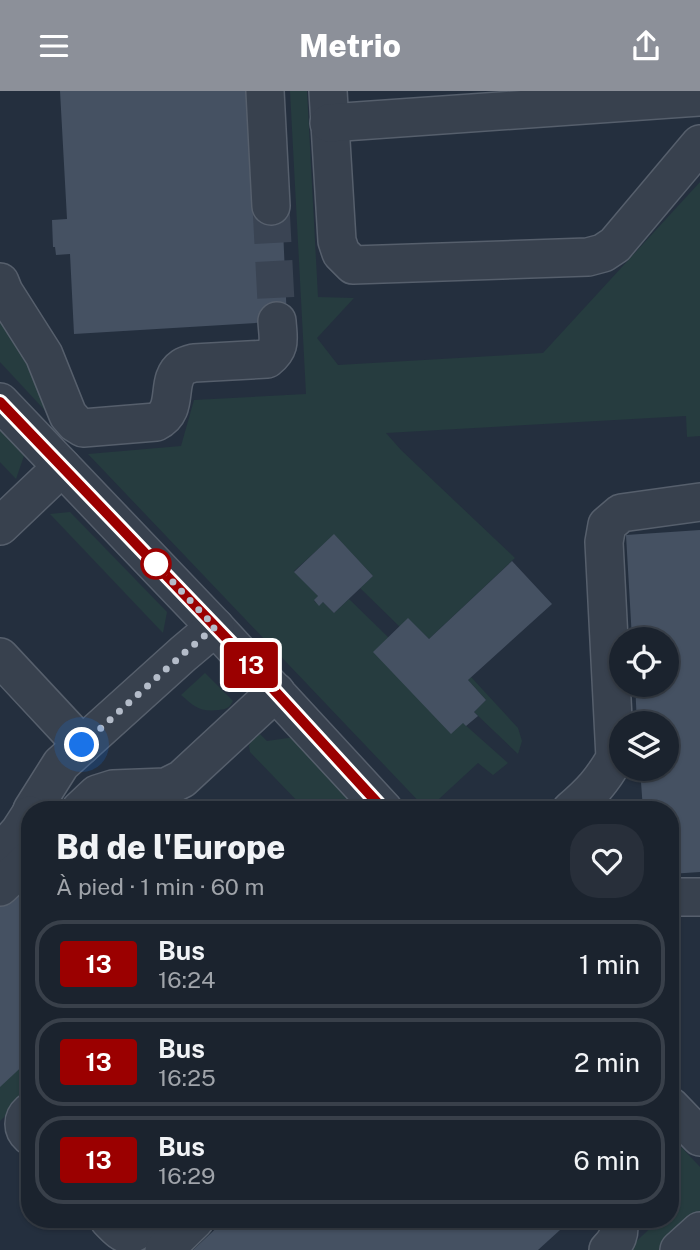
<!DOCTYPE html>
<html lang="fr">
<head>
<meta charset="utf-8">
<style>
  body { margin:0; font-family:"Public Sans",sans-serif; background:#282f3a; color:#f1f3f6; height:100vh; display:flex; flex-direction:column; font-size:26px; white-space:nowrap }
  * { box-sizing:border-box; margin:0 }
  p { font-size:23px; color:#a0a4aa }
  .icon { flex:none; width:38px; height:38px; fill:none; stroke:currentColor; stroke-width:2; stroke-linecap:round; stroke-linejoin:round }
  .map { position:relative; flex:1; overflow:hidden }
  .panel { position:absolute; left:21px; top:710px; width:658px; height:427px; display:flex; flex-direction:column; background:#1b232e; border-radius:28px; box-shadow:0 2px 5px #0004,0 0 0 2px #39404a }
  .panel>* { flex:none }
  .badge { padding:0 14px; border-radius:5px; font-size:24px; line-height:46px }
  .buttons { position:absolute; left:609px; top:536px; display:grid; gap:14px }
  .buttons a { display:grid; place-items:center; width:70px; height:70px; border-radius:50%; background:#1b232e; box-shadow:0 2px 5px #0004,0 0 0 2px #39404a; font-size:35px }
  .you { position:absolute; width:35px; height:35px; margin:-18px; border:5px solid #fff; border-radius:50%; background:#1a73e8; box-shadow:0 0 0 10px #1a73e833 }
  .map>.badge { position:absolute; translate:-50% -50%; box-shadow:0 0 0 4px #fff }
  .round { display:grid; place-items:center; flex:none; width:74px; height:74px; border-radius:28px; background:#282f3a }
  .headline { display:flex; align-items:center; justify-content:space-between; height:119px; padding:0 35px }
  h1 { font-size:33px; font-weight:800; line-height:52px }
  ul { padding:0; list-style:none }
  li { display:flex; align-items:center; gap:21px; height:88px; margin:0 14px 10px; padding:0 21px; border:4px solid #39404a; border-radius:28px }
  li div { flex:1 }
  li b { display:block; font-size:26px }
  li em { font-style:normal }
  li .badge { min-width:77px; font-weight:700; text-align:center }
  header { display:flex; justify-content:space-between; align-items:center; height:91px; padding:0 35px; background:#8c9099; color:#fff; font-size:32px; font-weight:800 }
  .map>svg:first-child { display:block }
</style>
</head>
<body>
<header><svg class="icon" aria-label="menu" viewBox="0 0 24 24"><path d="M4 6h16M4 12h16M4 18h16"/></svg>Metrio<svg class="icon" aria-label="share" viewBox="0 0 24 24"><path d="M12 15V3M7 8l5-5 5 5M5 13v7h14v-7"/></svg></header>
<div class="map">
<svg width="700" height="1159" viewBox="0 0 700 1159">
  <rect width="100%" height="100%" fill="#242f3e"/>
  <g fill="#263c3f">
    <polygon points="290,0 307,0 318,206 354,207 317,247 338,274 543,262 700,91 700,345 687,346 686,325 386,342 401,359 515,467 429,548 408,528 400,536 360,497 373,485 334,444 294,480 318,505 314,510 319,514 323,511 334,522 349,508 388,546 463,632 508,672 493,684 478,672 427,719 88,363 181,355 194,309 306,303"/>
    <polygon points="0,223 44,284 52,327 0,271"/>
    <polygon points="0,336 25,362 16,388 0,371"/>
    <polygon points="70,421 167,521 163,542 50,423"/>
    <path d="M205,582L233,610C229,617 227,618 219,619C199,621 195,616 181,604Z"/>
    <polygon points="471,586 518,637 522,650 518,663 474,621 486,609 468,589"/>
    <polygon points="260,643 267,650 295,646 363,719 297,719 301,714 250,661 249,655 252,648"/>
    <polygon points="30,968 30,1001 0,1030 0,994"/>
    <polygon points="670,1044 700,1076 700,1126 664,1159 627,1159 659,1129 670,1129"/>
  </g>
  <g fill="#455162">
    <polygon points="60,0 251,0 282,114 287,230 74,243 70,163 56,164 55,156 53,156 52,129 67,128"/>
    <polygon points="700,439 700,781 670,783 670,719 643,719 640,677 667,677 667,632 637,632 635,593 667,593 667,548 632,548 626,444"/>
    <polygon points="334,443 373,485 334,522 323,511 319,515 314,509 318,505 294,481"/>
    <polygon points="512,470 552,513 468,589 486,609 474,621 478,625 466,635 463,632 451,643 373,561 408,527 429,548"/>
    <polygon points="30,783 30,968 0,996 0,811"/>
    <polygon points="225,1129 571,1129 538,1159 193,1159"/>
  </g>
  <g fill="none" stroke-linecap="round" stroke-linejoin="round">
    <polyline stroke="#3a4453" stroke-width="37" stroke-dasharray="37 18" stroke-linecap="butt" points="271,115 277,230"/>
    <defs>
      <g id="minor">
        <polyline points="265,0 271,115"/>
        <polyline points="328,0 337,150 341,162 353,174 588,166 603,162 615,154 700,53"/>
        <polyline points="329,32 700,6"/>
        <path d="M0,191L4,201L44,264L68,324L75,332L83,337L156,331C181,319 164,289 183,276C186,274 190,273 194,272L267,268C282,256 278,248 277,230"/>
        <polyline points="0,311 215,536 384,719"/>
        <polyline points="0,435 62,376"/>
        <polyline points="0,566 82,654"/>
        <polyline points="32,719 61,673 183,563 215,536"/>
        <polyline points="80,719 97,703 113,698 166,696 182,688 276,601"/>
        <path d="M571,719C591,702 602,690 615,667L604,451L607,434L621,422L700,411"/>
        <polyline points="0,762 19,741 30,724"/>
        <polyline points="0,796 30,768"/>
        <polyline points="670,806 700,806"/>
        <polyline points="670,1015 700,1046"/>
        <path d="M30,1021C22,1028 22,1038 30,1045"/>
        <path d="M109,1129C128,1149 130,1147 149,1129"/>
        <polyline points="164,1159 195,1129"/>
        <path d="M608,1159C617,1150 621,1142 618,1129"/>
        <polyline points="679,1159 700,1140"/>
      </g>
    </defs>
    <use href="#minor" stroke="#565f6c" stroke-width="40"/>
    <use href="#minor" stroke="#38414e" stroke-width="37"/>
  </g>
  <g fill="none" stroke-linecap="round" stroke-linejoin="round">
    <defs>
      <polyline id="line" points="0,311 231,552 384,719"/>
    </defs>
    <use href="#line" stroke="#fff" stroke-width="16"/>
    <use href="#line" stroke="#9b0000" stroke-width="10"/>
    <polyline stroke="#b4bcc9" stroke-width="7" stroke-dasharray="0 12.6" points="82,654 183,563 215,536 156,473"/>
  </g>
  <circle fill="#fff" stroke="#9b0000" stroke-width="3.5" cx="156" cy="473" r="14"/>
</svg>
<div class="buttons">
<a><svg class="icon" aria-label="locate" viewBox="0 0 24 24"><circle cx="12" cy="12" r="6"/><path d="M12 2v4M12 18v4M2 12h4M18 12h4"/></svg></a>
<a><svg class="icon" aria-label="layers" viewBox="0 0 24 24"><path d="M12 4l9 5-9 5-9-5zM3 14l9 5 9-5"/></svg></a>
</div>
<div class="you" style="left:82px;top:654px"></div>
<b class="badge" style="left:251px;top:574px;background:#9b0000;color:#fff">13</b>
<section class="panel">
<div class="headline"><div><h1>Bd de l'Europe</h1><p>À pied · 1 min · 60 m</p></div><a class="round"><svg class="icon" aria-label="heart" viewBox="0 0 24 24"><path d="M12 20l-8-8c-3-5 5-10 8-4 3-6 11-1 8 4z"/></svg></a></div>
<ul>
<li><span class="badge" style="background:#9b0000;color:#fff">13</span><div><b>Bus</b><p>16:24</p></div><em>1 min</em></li>
<li><span class="badge" style="background:#9b0000;color:#fff">13</span><div><b>Bus</b><p>16:25</p></div><em>2 min</em></li>
<li><span class="badge" style="background:#9b0000;color:#fff">13</span><div><b>Bus</b><p>16:29</p></div><em>6 min</em></li>
</ul>
</section>
</div>
</body>
</html>
